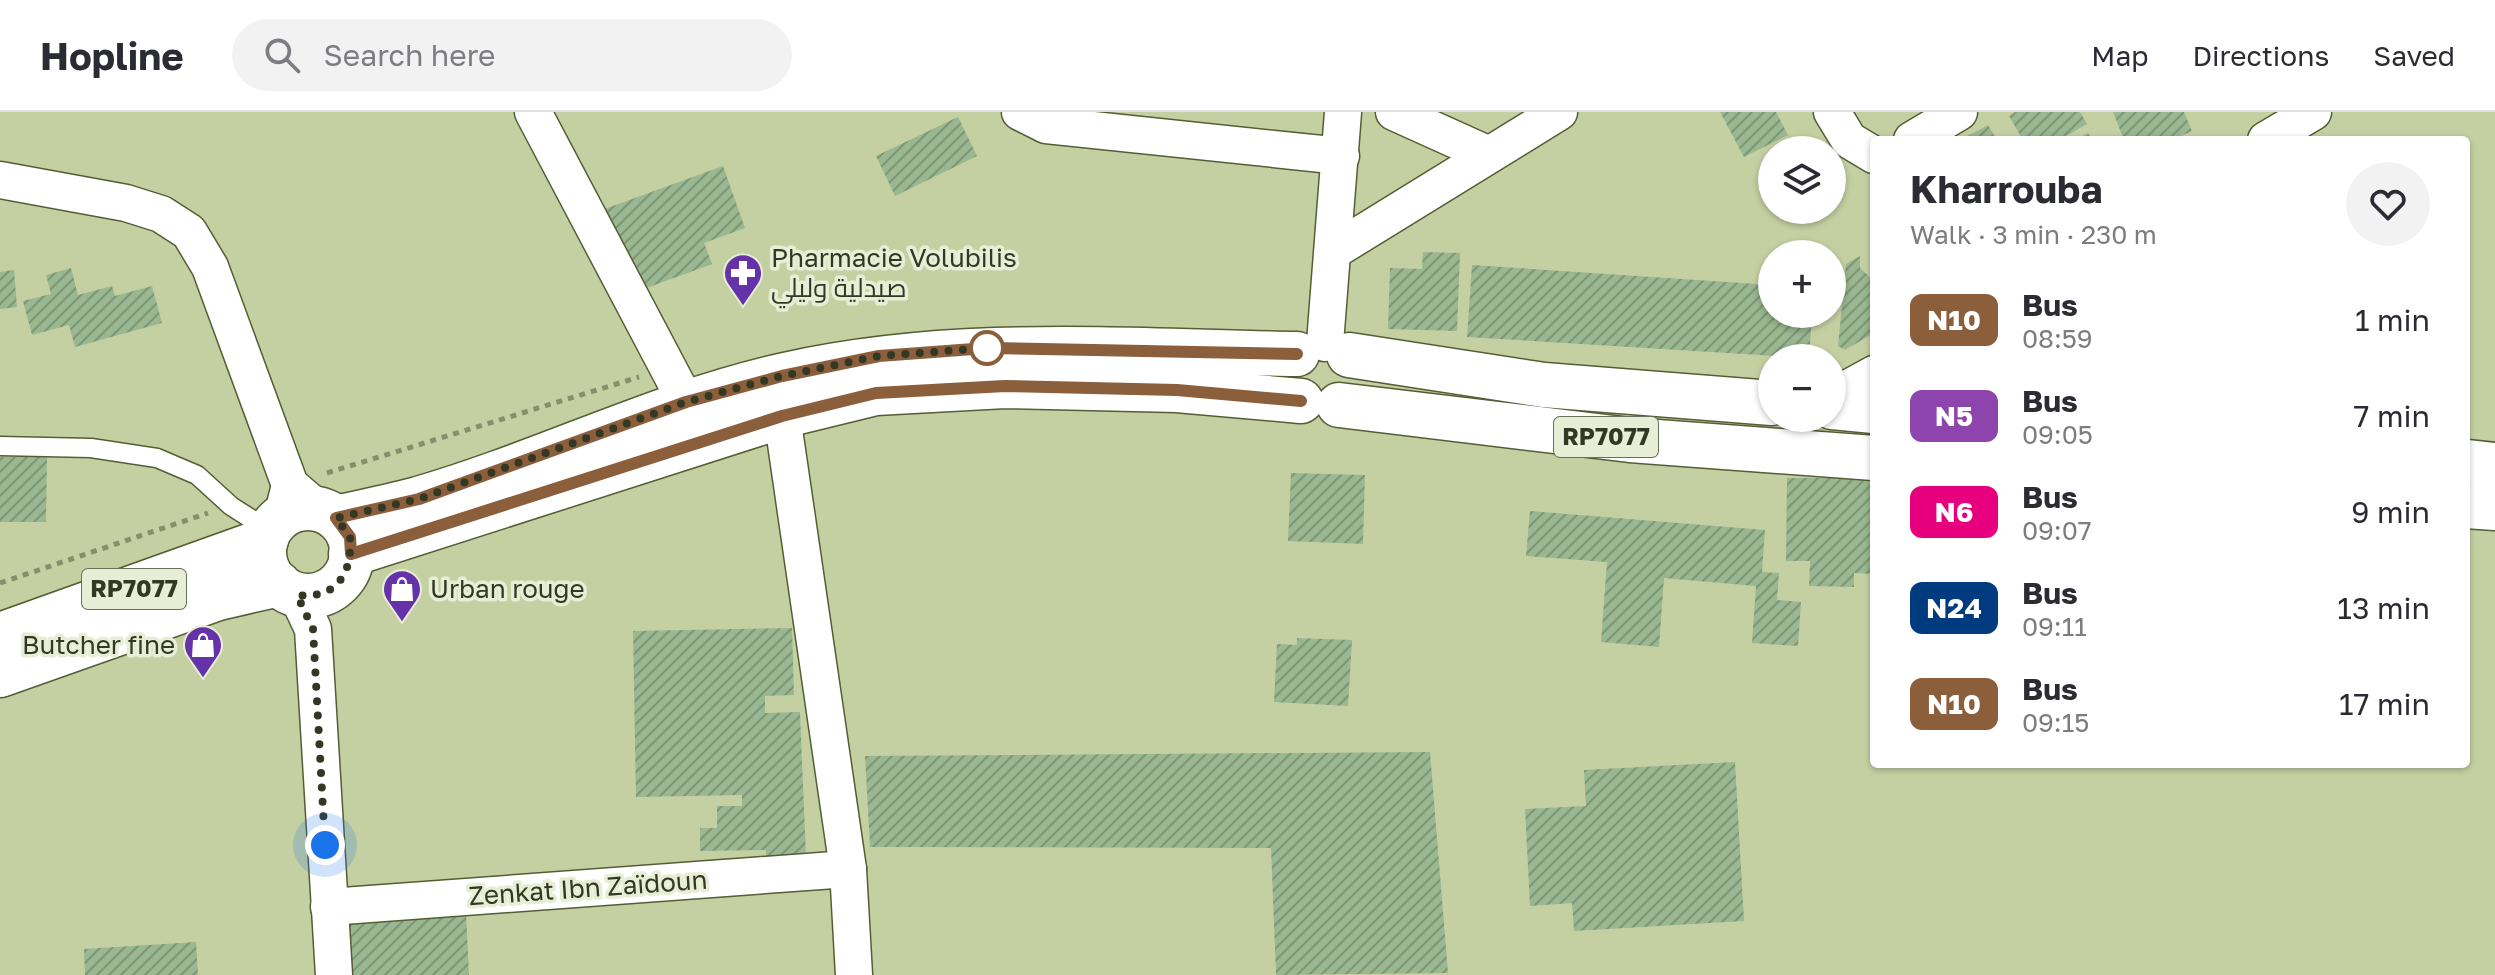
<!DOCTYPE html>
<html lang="en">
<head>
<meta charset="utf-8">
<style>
  body { margin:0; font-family:"Golos Text",Cairo,sans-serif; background:#f2f2f3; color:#2b2b33; height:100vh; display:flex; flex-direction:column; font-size:30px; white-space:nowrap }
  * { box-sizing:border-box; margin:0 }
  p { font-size:26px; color:#7c7c81 }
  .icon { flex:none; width:44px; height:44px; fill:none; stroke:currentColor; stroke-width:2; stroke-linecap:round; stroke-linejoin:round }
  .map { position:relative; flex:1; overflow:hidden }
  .drawer { position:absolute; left:1870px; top:24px; width:600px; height:632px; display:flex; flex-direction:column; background:#fff; border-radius:8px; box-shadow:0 2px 6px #0004 }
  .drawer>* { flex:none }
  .badge { padding:0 16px; border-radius:12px; font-size:28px; line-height:52px }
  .buttons { position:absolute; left:1758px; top:24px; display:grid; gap:16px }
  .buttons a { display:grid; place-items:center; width:88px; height:88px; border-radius:50%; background:#fff; box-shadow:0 2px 6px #0004; font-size:40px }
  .you { position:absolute; width:40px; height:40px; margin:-20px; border:6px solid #fff; border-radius:50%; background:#1a73e8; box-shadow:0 0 0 12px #1a73e833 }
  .map>.badge { position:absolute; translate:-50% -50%; box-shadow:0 0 0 4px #fff }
  .round { display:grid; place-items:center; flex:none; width:84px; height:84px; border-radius:42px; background:#f2f2f3 }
  .summary { display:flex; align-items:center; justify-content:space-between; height:136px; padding:0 40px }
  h1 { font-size:38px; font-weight:700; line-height:60px }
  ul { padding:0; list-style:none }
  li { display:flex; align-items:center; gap:24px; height:96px; padding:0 40px }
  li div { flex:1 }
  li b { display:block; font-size:30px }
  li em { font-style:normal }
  li .badge { min-width:88px; font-weight:700; text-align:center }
  header { display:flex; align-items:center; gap:48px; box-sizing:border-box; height:112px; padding:0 40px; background:#fff; border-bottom:2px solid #e1e1e2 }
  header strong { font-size:38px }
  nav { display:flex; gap:44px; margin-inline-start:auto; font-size:28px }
  .search { width:560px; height:72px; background:#f2f2f3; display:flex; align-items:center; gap:20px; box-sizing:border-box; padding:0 28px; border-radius:44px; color:#7c7c81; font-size:30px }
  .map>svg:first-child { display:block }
</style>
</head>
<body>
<header>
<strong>Hopline</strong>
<div class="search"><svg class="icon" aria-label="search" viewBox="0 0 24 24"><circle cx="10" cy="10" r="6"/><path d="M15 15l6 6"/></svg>Search here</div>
<nav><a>Map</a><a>Directions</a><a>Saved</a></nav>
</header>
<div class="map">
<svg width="2495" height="863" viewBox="0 0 2495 863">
  <defs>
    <pattern id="building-hatch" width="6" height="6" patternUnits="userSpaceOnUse" patternTransform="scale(2)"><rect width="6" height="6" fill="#99b790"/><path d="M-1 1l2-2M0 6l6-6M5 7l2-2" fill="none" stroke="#7d9675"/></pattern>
  </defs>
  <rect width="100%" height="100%" fill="#c5d0a2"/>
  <g fill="url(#building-hatch)">
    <polygon points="1720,0 1776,0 1788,23 1744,45"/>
    <polygon points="2015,0 2080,0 2087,12 2059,28 2023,28 2009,4"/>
    <polygon points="2113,0 2184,0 2192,19 2172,28 2124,28"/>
    <polygon points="958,5 977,44 895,84 876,44"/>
    <polygon points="1988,13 1997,28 1960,28"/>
    <polygon points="2088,21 2092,28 2075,28"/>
    <polygon points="723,54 745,116 704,131 712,152 630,182 599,99"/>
    <polygon points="1423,140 1460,141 1457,219 1388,217 1390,156 1422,157"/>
    <polygon points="1860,144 1860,156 1874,169 1874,221 1845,238 1838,234 1846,152"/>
    <polygon points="1472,153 1772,173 1772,202 1812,202 1809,246 1467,225"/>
    <polygon points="71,156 78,183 112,174 115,184 152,174 162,211 75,235 69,213 32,223 23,189 51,182 46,163"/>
    <polygon points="14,158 17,195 0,197 0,160"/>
    <polygon points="0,345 47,345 46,410 0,410"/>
    <polygon points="1291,361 1365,363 1363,432 1288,429"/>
    <polygon points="1787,366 1874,366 1874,462 1854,461 1854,475 1809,474 1810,449 1786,449"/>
    <polygon points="1530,399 1765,418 1762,460 1779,461 1777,488 1801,490 1798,534 1752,531 1756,474 1664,466 1659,535 1601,530 1607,450 1526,444"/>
    <polygon points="792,516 794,583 765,584 765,601 800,600 806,745 766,746 766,738 700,739 700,716 717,716 717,694 742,694 742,683 636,685 633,519"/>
    <polygon points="1297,526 1352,528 1348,594 1274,590 1277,532 1297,533"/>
    <polygon points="1430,640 1448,861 1276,863 1271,736 870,735 865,644"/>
    <polygon points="1735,650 1744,809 1574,819 1572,791 1530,794 1525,697 1586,694 1584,658"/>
    <polygon points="466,801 469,863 349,863 347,806"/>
    <polygon points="196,830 198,863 85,863 84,837"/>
  </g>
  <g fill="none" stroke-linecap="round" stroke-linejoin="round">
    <defs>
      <polyline id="service" points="0,334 91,336 157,346 197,363 231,394 270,419"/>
      <g id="minor">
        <polyline points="533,0 686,290"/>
        <polyline points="1020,0 1046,13 1341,44"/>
        <polyline points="1394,0 1487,42"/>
        <polyline points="1832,0 1849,28 1874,43"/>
        <polyline points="1912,28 1959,0"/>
        <polyline points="2266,28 2313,0"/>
        <polyline points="0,68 126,91 161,102 189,120 210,155 290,373"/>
        <polyline points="1335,138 1559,0"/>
        <polyline points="1325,231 1343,0"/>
        <polyline points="1832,285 1874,262"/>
        <polyline points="782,304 848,757 854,863"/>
        <polyline points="282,405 290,373 318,397"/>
        <polyline points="297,483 313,517 334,863"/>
        <polyline points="329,795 848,757"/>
      </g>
      <g id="primary">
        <polyline points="1349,243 1544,273 1772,291"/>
        <polyline points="1339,293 1630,328 1874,346"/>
        <polyline points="1832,295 1874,299"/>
        <polyline points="2466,350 2495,353"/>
        <polyline points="2466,394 2495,396"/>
        <circle cx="308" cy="440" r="44"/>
        <path d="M336,406C363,400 391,394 418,387C542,351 659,291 785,263C955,225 1124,239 1297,242"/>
        <polyline points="351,442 782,304 876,281 1005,274 1177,278 1301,289"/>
        <polyline points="0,523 266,428"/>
        <polyline points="0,563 218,486 279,472"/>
      </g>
    </defs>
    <use href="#service" stroke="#545d33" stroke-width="21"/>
    <use href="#minor" stroke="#545d33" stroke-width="39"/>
    <use href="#primary" stroke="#545d33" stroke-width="47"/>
    <g stroke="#868e6c" stroke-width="5" stroke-dasharray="6 6" stroke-linecap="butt">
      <polyline points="327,361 639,265"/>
      <polyline points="0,471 208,401"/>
    </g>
    <use href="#service" stroke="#fff" stroke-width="18"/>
    <use href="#minor" stroke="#fff" stroke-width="36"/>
    <use href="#primary" stroke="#fff" stroke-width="44"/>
  </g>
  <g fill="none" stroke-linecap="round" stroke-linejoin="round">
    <defs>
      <polyline id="line" points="1297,242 987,236 879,244 782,264 686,290 419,387 336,406 350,425 351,442 782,304 876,281 1005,274 1177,278 1301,289"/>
    </defs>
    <use href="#line" stroke="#fff" stroke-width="18"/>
    <use href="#line" stroke="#8b5e3c" stroke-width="12"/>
    <path stroke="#333825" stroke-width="8" stroke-dasharray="0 14.4" d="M325,733L313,517L297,483C336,488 353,461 350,425L336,406L419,387L686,290L782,264L879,244L987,236"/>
  </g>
  <defs>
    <symbol id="pharmacy-pin" viewBox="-11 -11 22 30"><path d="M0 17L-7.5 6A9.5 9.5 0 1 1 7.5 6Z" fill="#6632a9" stroke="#e8eed6"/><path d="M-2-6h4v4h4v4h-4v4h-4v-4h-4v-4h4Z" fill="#fff"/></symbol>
    <symbol id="shop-pin" viewBox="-11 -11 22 30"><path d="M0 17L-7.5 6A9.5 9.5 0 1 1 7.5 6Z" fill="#6632a9" stroke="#e8eed6"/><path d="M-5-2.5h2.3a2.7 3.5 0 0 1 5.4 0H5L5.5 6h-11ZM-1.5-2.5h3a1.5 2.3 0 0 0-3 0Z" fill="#fff"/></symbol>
  </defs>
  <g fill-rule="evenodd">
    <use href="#pharmacy-pin" x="721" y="139" width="44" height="60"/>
    <use href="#shop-pin" x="380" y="455" width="44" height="60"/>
    <use href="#shop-pin" x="181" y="511" width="44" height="60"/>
  </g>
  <circle fill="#fff" stroke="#8b5e3c" stroke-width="4" cx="987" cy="236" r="16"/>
  <g text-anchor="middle" stroke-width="7" stroke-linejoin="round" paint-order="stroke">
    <g fill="#e8eed6" stroke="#696f5a" stroke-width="2">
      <rect x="1554" y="305" width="104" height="40" rx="6"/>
      <rect x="82" y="457" width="104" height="40" rx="6"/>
    </g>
    <g font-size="24" font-weight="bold" fill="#333825">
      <text x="1606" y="333">RP7077</text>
      <text x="134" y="485">RP7077</text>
    </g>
    <g font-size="26" fill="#333825" stroke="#e8eed6" text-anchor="start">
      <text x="771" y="155">Pharmacie Volubilis<tspan x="771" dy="30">صيدلية وليلي</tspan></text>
      <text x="430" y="486">Urban rouge</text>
      <text x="175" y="542" text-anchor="end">Butcher fine</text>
    </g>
    <g font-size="26" fill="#333825" stroke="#e8eed6">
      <text transform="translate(588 776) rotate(-4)" y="9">Zenkat Ibn Zaïdoun</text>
    </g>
  </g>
</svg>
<div class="buttons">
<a><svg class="icon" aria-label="layers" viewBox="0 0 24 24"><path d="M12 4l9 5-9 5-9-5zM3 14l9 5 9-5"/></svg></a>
<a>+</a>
<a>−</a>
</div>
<div class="you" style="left:325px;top:733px"></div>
<section class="drawer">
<div class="summary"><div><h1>Kharrouba</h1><p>Walk · 3 min · 230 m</p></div><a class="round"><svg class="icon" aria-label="heart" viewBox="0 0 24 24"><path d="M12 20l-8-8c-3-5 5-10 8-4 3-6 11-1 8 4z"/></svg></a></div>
<ul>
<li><span class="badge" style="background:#8b5e3c;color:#fff">N10</span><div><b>Bus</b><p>08:59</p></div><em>1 min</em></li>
<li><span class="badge" style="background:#8e44ad;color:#fff">N5</span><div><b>Bus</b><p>09:05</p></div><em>7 min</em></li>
<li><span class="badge" style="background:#e6007e;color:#fff">N6</span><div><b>Bus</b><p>09:07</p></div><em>9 min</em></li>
<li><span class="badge" style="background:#003b80;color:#fff">N24</span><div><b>Bus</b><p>09:11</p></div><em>13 min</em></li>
<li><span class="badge" style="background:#8b5e3c;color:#fff">N10</span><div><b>Bus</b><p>09:15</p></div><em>17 min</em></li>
</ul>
</section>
</div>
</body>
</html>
